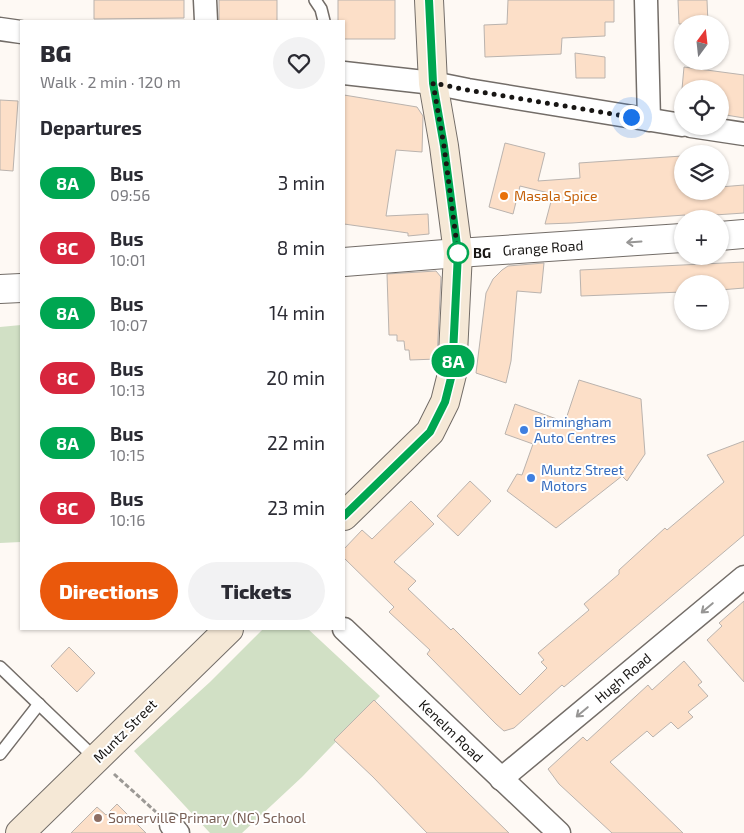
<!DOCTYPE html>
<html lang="en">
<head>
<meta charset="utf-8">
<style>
  body { margin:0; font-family:"Exo 2",sans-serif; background:#f2f2f3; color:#2b2b33; height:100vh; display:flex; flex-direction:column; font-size:19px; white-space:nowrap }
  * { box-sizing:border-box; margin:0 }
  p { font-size:16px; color:#7c7c81 }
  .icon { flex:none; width:28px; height:28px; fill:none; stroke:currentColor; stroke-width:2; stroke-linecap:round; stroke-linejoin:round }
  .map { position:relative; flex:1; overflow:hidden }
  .details { position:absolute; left:20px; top:20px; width:325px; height:610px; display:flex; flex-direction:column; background:#fff; border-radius:0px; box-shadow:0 1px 4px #0004 }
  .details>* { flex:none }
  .badge { padding:0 10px; border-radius:16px; font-size:18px; line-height:32px }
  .needle { width:32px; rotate:15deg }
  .fabs { position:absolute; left:674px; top:15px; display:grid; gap:10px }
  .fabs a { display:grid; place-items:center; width:55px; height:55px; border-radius:50%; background:#fff; box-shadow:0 1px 4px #0004; font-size:25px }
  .you { position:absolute; width:25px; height:25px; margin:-12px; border:4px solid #fff; border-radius:50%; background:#1a73e8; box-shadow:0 0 0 8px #1a73e833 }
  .map>.badge { position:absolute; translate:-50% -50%; box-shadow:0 0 0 2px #fff }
  h2 { padding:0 20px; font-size:19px; line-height:45px }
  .round { display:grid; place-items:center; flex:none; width:52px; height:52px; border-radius:26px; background:#f2f2f3 }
  .head { display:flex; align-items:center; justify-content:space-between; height:85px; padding:0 20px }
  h1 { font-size:24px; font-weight:800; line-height:38px }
  .button { display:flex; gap:10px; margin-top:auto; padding:10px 20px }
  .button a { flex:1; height:58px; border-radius:30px; background:#ea580c; color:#fff; font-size:20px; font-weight:800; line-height:58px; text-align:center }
  .button a+a { background:#f2f2f3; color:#2b2b33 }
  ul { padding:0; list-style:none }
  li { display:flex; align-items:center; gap:15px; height:65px; padding:0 20px }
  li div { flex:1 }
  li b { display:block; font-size:19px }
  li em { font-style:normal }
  li .badge { min-width:55px; font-weight:700; text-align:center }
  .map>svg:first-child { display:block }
</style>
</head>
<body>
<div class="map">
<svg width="744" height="833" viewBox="0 0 744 833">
  <rect width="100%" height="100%" fill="#fef9f4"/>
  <g fill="#d1e0c5">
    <polygon points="21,325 21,542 0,543 0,327"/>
    <polygon points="263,629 308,629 380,696 302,777 242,833 210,833 134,751 210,682"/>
  </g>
  <g fill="#fcdfc8" stroke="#bab3ae">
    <polygon points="94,0 184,0 184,18 94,19"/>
    <rect x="219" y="0" width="58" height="21"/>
    <polygon points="338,0 395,0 395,39 344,39 344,21 338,21"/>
    <polygon points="508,0 614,0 614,22 605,22 605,36 562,38 561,54 485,57 484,25 507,24"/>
    <polygon points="678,0 707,0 708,24 679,24"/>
    <polygon points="575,53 605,57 605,78 576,78"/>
    <polygon points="684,67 744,75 744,118 720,114 720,89 682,89"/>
    <polygon points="344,95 417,107 423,116 422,152 396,150 386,216 428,214 429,234 408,236 408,233 344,224"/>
    <polygon points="0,100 18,101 13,171 0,170"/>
    <polygon points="505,143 545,153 538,181 580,178 579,163 682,156 682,191 720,191 720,187 744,185 744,213 685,217 685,215 572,223 545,224 553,194 520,186 513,214 489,207"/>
    <polygon points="744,262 744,288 720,290 720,284 682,284 682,292 581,296 580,270"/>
    <polygon points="544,263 541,293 517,291 511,361 506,383 476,373 486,293 493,279 502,270 508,266"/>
    <polygon points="436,271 441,277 437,359 410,360 409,350 405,350 404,341 397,341 397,335 389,335 387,274"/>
    <polygon points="579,380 641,399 645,454 627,481 622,476 556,528 507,491 517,474 522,475 533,444 505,434 515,404 565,422"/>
    <polygon points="744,441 744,535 564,687 562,685 514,728 504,731 496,724 427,654 430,650 389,612 394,607 344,558 344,549 362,530 372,539 411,501 434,524 394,562 416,581 408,589 451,630 453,628 520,695 547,668 541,662 544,660 538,653 589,610 584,604 619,574 619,570 665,528 667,530 724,482 707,455"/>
    <polygon points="470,481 491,501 458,536 437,516"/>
    <polygon points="744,601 744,682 707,640 722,626 719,623"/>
    <polygon points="69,647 95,673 77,692 51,666"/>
    <polygon points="684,661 702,682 698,685 708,696 688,712 693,717 678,729 671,722 653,737 647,731 610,762 683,833 612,833 559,784 548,769 583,737 587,741 648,685 652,690"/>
    <polygon points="374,700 468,793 509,833 427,833 373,777 334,740"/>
    <polygon points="117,804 146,833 71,833 97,807 106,815"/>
  </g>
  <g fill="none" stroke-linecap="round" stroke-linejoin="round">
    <defs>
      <g id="service">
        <polyline points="315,0 321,9 324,21"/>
        <polyline points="0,667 96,759"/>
        <polyline points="0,754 39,704"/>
      </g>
      <g id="minor">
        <polyline points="205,0 206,21"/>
        <polyline points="646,0 649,120"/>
        <polyline points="0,29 21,32"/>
        <polyline points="344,73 433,83 468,90 682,125"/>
        <polyline points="691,126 744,134"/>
        <polyline points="344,629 559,833"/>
        <polyline points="501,779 744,577"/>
        <polyline points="171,825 178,833"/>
      </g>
      <g id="tertiary">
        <polyline points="720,236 744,234"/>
        <polyline points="344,262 458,253 682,238"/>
        <polyline points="0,289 21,288"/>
      </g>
      <g id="secondary">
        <polyline points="344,516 430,432 445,402 452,374 458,253 444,146 433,83 429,0"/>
        <polyline points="20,833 229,629"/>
      </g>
    </defs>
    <use href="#service" stroke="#736d68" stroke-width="14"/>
    <use href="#minor" stroke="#736d68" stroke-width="25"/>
    <use href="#tertiary" stroke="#736d68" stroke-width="30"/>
    <use href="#secondary" stroke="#736d68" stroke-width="30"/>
    <polyline stroke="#9c9995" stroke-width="3" stroke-dasharray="5 2.5" stroke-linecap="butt" points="114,774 156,812"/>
    <use href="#service" stroke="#fff" stroke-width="11"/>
    <use href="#minor" stroke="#fff" stroke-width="22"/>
    <use href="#tertiary" stroke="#fff" stroke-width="28"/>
    <use href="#secondary" stroke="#f5e8d6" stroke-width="28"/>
  </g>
  <defs><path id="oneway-shaft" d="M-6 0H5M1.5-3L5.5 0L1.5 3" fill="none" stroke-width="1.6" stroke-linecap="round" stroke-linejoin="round" transform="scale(1.25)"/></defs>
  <g stroke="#979695">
    <use href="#oneway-shaft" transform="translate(634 242) rotate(176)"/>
    <use href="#oneway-shaft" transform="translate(707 608) rotate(140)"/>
    <use href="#oneway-shaft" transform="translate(582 712) rotate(140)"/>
  </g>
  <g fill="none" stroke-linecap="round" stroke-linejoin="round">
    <defs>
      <polyline id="line" points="344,516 430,432 445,402 452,374 458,253 444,146 433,83 429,0"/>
    </defs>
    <use href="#line" stroke="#fff" stroke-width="11"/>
    <use href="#line" stroke="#00a651" stroke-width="8"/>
    <polyline stroke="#181614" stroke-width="5" stroke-dasharray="0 9" points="458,253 444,146 433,83 468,90 631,117"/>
  </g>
  <circle fill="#e8710a" stroke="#fff" stroke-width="2" cx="504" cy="196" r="5"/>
  <circle fill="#fff" stroke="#00a651" stroke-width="2.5" cx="458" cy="253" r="10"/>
  <g fill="#3f7fe0" stroke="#fff" stroke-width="2">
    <circle cx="524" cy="430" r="5"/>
    <circle cx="531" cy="478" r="5"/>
  </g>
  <circle fill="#8d6e63" stroke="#fff" stroke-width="2" cx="98" cy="818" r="5"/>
  <g text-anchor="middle" stroke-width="4" stroke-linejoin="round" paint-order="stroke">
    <g font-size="14" fill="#c56008" stroke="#fff" text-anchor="start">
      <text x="514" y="201">Masala Spice</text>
    </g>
    <g font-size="14" fill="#181614" stroke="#fff">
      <text transform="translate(543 248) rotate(-4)" y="5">Grange Road</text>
      <text transform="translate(623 678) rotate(-40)" y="5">Hugh Road</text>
      <text transform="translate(125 731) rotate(-45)" y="5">Muntz Street</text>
      <text transform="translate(451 731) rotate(44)" y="5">Kenelm Road</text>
    </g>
    <g font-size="14" font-weight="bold" fill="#181614" stroke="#fff" text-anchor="start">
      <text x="473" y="258">BG</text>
    </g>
    <g font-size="14" fill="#366cbe" stroke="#fff" text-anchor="start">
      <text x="534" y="427">Birmingham<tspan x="534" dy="16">Auto Centres</tspan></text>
      <text x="541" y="475">Muntz Street<tspan x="541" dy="16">Motors</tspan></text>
    </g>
    <g font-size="14" fill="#785e54" stroke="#fff" text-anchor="start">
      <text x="108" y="823">Somerville Primary (NC) School</text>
    </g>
  </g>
</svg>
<div class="fabs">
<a><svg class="needle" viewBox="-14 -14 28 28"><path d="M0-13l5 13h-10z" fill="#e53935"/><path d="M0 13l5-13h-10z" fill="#7c7c81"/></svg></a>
<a><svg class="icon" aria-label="locate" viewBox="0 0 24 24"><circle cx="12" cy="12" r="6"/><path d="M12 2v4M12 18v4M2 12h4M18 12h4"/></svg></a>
<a><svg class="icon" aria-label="layers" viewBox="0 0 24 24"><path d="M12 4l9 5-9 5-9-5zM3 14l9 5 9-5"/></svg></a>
<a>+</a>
<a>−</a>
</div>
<div class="you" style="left:631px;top:117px"></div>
<b class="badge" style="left:453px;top:361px;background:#00a651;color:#fff">8A</b>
<section class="details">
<div class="head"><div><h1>BG</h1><p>Walk · 2 min · 120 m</p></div><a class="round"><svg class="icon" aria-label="heart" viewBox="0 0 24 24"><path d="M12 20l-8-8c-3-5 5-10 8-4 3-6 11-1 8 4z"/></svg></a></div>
<h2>Departures</h2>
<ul>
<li><span class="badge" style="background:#00a651;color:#fff">8A</span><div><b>Bus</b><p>09:56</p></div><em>3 min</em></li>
<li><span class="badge" style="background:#d7263d;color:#fff">8C</span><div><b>Bus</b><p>10:01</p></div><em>8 min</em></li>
<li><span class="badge" style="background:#00a651;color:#fff">8A</span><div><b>Bus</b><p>10:07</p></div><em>14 min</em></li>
<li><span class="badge" style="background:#d7263d;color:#fff">8C</span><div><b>Bus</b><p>10:13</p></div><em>20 min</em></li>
<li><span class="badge" style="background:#00a651;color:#fff">8A</span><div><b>Bus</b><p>10:15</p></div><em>22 min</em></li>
<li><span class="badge" style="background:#d7263d;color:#fff">8C</span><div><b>Bus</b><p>10:16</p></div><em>23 min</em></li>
</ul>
<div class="button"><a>Directions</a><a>Tickets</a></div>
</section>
</div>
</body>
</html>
